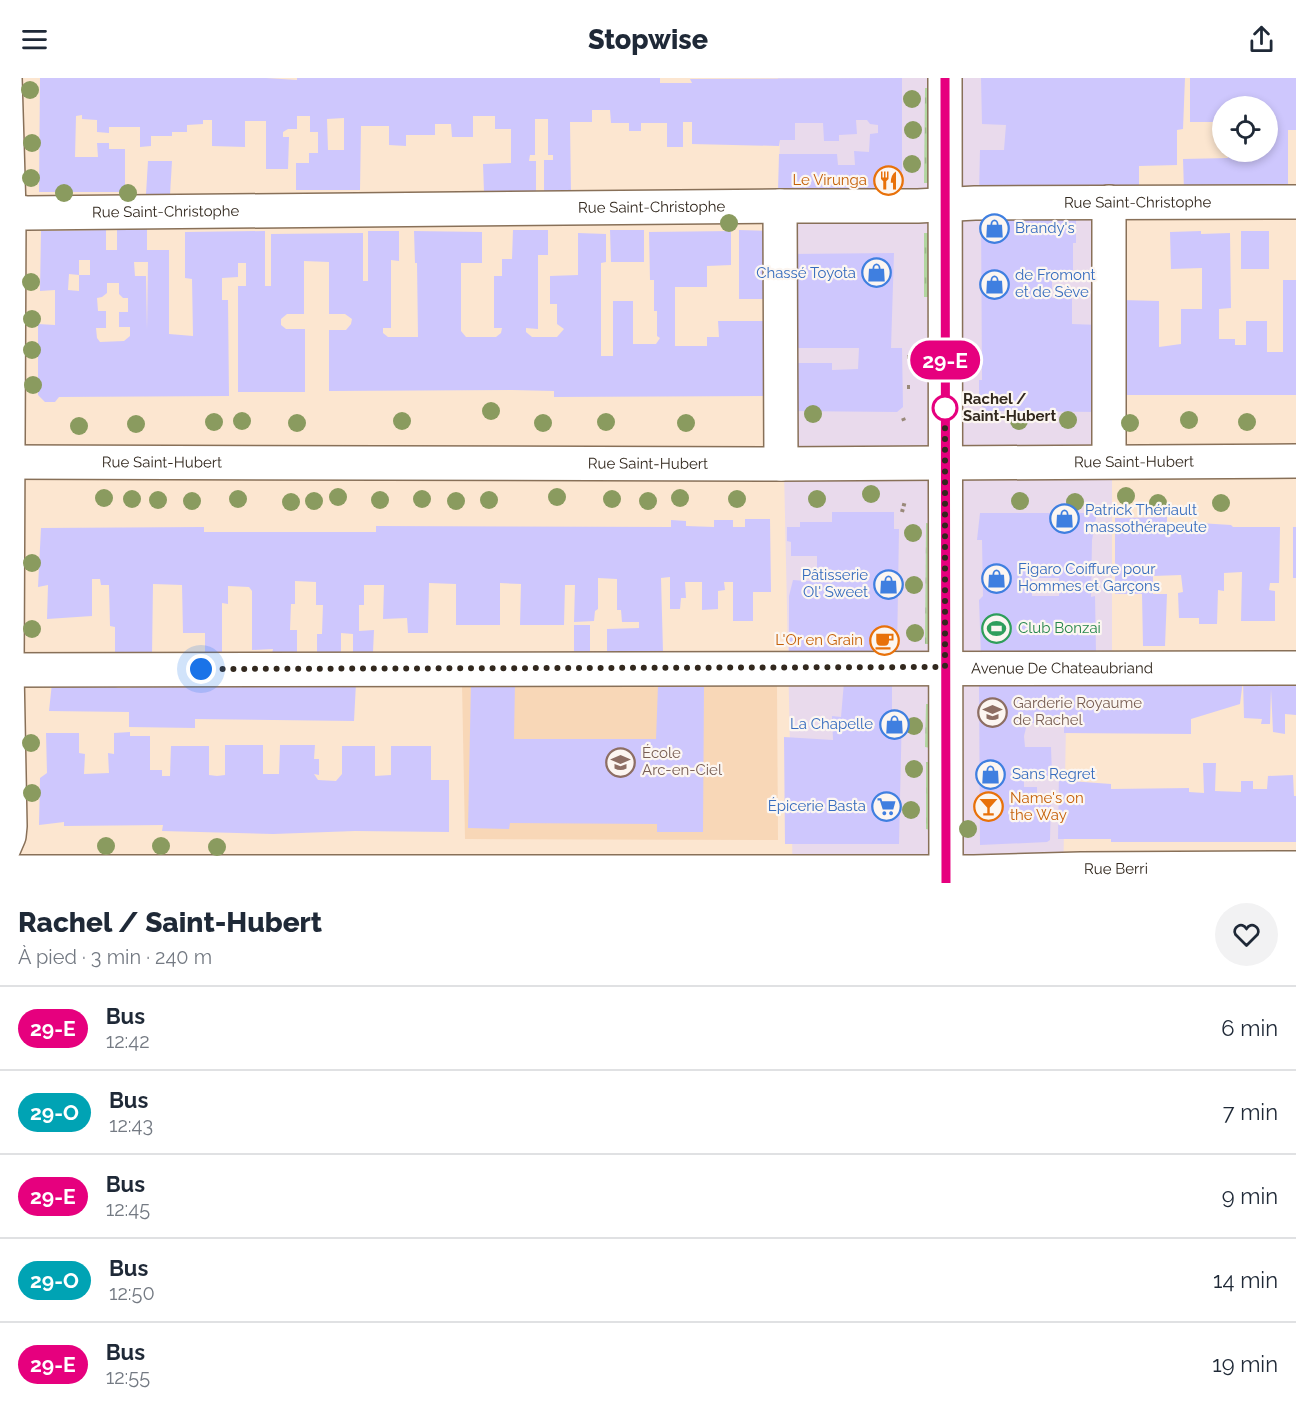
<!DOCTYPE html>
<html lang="fr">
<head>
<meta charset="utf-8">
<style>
  body { margin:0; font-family:Raleway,sans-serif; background:#f2f2f3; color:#1f2937; height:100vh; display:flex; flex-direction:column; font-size:22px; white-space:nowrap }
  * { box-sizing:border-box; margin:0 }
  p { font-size:20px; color:#747a83 }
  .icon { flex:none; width:33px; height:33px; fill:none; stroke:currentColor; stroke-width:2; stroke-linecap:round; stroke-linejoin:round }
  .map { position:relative; height:805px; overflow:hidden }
  .side { display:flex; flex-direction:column; background:#fff; flex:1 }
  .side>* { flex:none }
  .badge { padding:0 12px; border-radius:20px; font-size:21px; line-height:39px }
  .buttons { position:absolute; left:1212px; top:18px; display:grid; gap:12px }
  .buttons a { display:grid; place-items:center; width:66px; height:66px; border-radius:50%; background:#fff; box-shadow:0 3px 9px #0003; font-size:30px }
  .you { position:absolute; width:30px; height:30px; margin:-15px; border:4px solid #fff; border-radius:50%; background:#1a73e8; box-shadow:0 0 0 9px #1a73e833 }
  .map>.badge { position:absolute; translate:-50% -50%; box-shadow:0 0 0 3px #fff }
  .round { display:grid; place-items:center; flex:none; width:63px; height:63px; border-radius:32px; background:#f2f2f3 }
  .headline { display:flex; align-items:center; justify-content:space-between; height:102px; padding:0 18px }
  h1 { font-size:28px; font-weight:800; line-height:45px }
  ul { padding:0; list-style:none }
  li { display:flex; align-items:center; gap:18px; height:84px; padding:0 18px; border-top:2px solid #e0e1e3 }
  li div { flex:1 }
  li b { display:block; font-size:22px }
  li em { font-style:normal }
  li .badge { min-width:66px; font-weight:700; text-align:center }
  header { display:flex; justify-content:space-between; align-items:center; height:78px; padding:0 18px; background:#fff; font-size:27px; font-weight:800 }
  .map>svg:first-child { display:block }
</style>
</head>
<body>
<header><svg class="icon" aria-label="menu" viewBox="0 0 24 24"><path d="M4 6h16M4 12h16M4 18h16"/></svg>Stopwise<svg class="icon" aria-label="share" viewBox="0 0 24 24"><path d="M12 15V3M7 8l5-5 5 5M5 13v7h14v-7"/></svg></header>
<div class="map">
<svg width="1296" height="805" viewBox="0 0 1296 805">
  <defs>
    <pattern id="grass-tufts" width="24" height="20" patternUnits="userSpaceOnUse" patternTransform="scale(1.5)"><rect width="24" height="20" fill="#b2d6a0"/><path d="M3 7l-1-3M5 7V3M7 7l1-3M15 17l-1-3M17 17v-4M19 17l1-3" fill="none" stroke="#9ab889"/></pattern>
  </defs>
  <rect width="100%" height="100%" fill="#fce6d0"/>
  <polygon fill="#e9daec" points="778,0 1112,0 1112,595 1067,595 1063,805 793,805 778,116 780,62"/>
  <polygon fill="#f8d7b7" points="462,606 777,607 778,762 465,761"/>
  <g fill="url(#grass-tufts)">
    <polygon points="925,10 930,10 929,105 924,105"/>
    <rect x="924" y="155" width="5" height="64"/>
    <polygon points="926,445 931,446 930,566 925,566"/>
    <polygon points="926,626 930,626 930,670 925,669"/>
    <polygon points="926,684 930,684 930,752 926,751"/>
  </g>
  <g fill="#cec7fd" fill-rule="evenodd">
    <path d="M40,0H266L297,2V0H660V5H692L690,1L902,0V115L778,116L779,76H837L838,87H855L854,73L869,74L870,56L878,55V47L870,46L867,42H856L857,56L839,57V63H824L823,45H795V62H780L779,68L692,66V44H683V69H667V45H641V53H629V45H611L610,32H592V44H570L571,114H544V82H553V77H548V41H535V77H530L529,83H536V113L484,114L483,86L511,85V51H495V38H473V59H452L451,46H435V57H406V68L389,67V48H361L360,112H296V85H309V75H318V54H310V38H297V51H288L283,54V59H289L288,91H266V43H245V69L212,68V42H203V46L187,47V54H172V58H151V68L140,69V49H109V55L97,54V42L82,41V37L76,38L75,79H98L97,65H109V71H125V114H39ZM344,40V72H328L327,41Z"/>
    <polygon points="981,0 1185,0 1183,51 1177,52 1177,87 1139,88 1139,114 979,116 980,72 1004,72 1006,47 982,46"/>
    <polygon points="1190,0 1296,0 1296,52 1288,52 1288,114 1184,113 1183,81 1228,80 1228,74 1268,74 1268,28 1222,28 1222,53 1216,53 1217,44 1190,44"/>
    <polygon points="148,83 172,83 170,117 146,116"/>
    <polygon points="981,135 1076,135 1076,165 1073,165 1073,192 1052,193 1052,220 1072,219 1072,246 1099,247 1100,334 986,333 979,325 979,302 982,302"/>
    <path d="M147,151V172H169V256L193,258L192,201L185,200V154L265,153V208H271V156L363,155V203H368V153H399V183L391,182V250H383V255L388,259H418L417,185H415L414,153L482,154V185H461V253L466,259H496L501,255L502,250H494V198H502V181H512L513,152H548V177H538V251L526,250V254L532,259H557L564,251L557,246V226H550V198L578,197V155L606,156V184L601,185V278H613V223H633V266H656L660,260L657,258V233H654V202H650L649,154L731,153V187L707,188V209H675V268H707V259H719L718,243H763V267H772L773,318L554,319V313L512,312L329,313V252H346L351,246L352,241L345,236H329V184L304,183V236H287L281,241V247L286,251H305V314H238V208H246V185H238V199L222,200V222H228L229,318L59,319L55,324H45L38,317V246L55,247V212L40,213L41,153L106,152V172H117V152ZM79,182H90V197H79V213L68,212L69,196L79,197ZM134,184H148L147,252L146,198H135ZM107,205H119V216L123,220H128V234H119V249H130V258L124,263L100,264L97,260L96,250H106V233H98L97,220L102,219L107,215Z"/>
    <polygon points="610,152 644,152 644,184 611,184"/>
    <polygon points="739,152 772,153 791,176 894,175 891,270 902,270 903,329 897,334 791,333 791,285 832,285 832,292 858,291 859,270 791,270 772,221 739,221"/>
    <polygon points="1201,153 1201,156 1230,155 1231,230 1219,231 1219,261 1235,261 1235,267 1246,267 1246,243 1267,243 1267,274 1283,274 1283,202 1296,202 1296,317 1117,317 1122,222 1159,223 1159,269 1181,266 1181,231 1202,231 1202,190 1171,191 1170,154"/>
    <rect x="1241" y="153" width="28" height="38"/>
    <polygon points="832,434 894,434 894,451 899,451 897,575 789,578 789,518 793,502 832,505 831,491 817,491 817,478 791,478 791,464 787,463 787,449 800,449 800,444 832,444"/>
    <path d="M980,435H1097L1092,462L1091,519L1095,518L1096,575L981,578L979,522L983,518L982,462H977ZM1032,500H1059V518H1032Z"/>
    <polygon points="1167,439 1167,448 1199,445 1231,447 1233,449 1280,449 1279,505 1270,505 1269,512 1275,513 1275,543 1241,543 1242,494 1224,495 1224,513 1218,512 1217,546 1199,546 1199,540 1179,540 1178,515 1183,514 1181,497 1153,498 1153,516 1167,516 1165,568 1143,568 1142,516 1115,516 1115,440"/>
    <polygon points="745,441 770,441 771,514 753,514 753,543 733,543 733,504 724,504 725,512 718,513 718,531 702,532 702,504 685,504 686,520 681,520 680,531 670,531 670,499 661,500 663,574 607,576 607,551 639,550 639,544 622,544 621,532 617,532 617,501 598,500 598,531 595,533 594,543 574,544 575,507 565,507 564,547 520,547 521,506 500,505 500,547 456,547 456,506 429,505 428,555 408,555 407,540 383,541 384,507 364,507 364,527 359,527 359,553 374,552 373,574 353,574 353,556 341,555 341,576 317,576 317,556 322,556 323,527 316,527 316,504 295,503 295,526 291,526 290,552 297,552 297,576 272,576 273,571 252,572 252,513 249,509 228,508 228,526 222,525 222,577 205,577 205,555 183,555 182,507 153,506 152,577 115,575 115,549 110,548 109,507 101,507 100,501 92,501 92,538 47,541 48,507 38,509 41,450 204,449 204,454 376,454 376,448 671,449 671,442 686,443 686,448 714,449 714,442 733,442 733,449 745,449"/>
    <rect x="1293" y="449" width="3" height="51"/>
    <rect x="574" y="547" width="16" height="28"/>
    <polygon points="1192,601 1192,605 1222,605 1225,602 1243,602 1296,604 1296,637 1285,636 1285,656 1273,654 1271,611 1270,646 1261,646 1262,641 1244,640 1243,602 1240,626 1191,641 1191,656 1064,655 1064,645 1029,645 1026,650 1024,658 1025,669 1051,669 1052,698 1024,698 1024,709 1037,709 1037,719 1051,720 1050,762 1047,764 980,767 979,604"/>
    <polygon points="132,603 356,605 354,643 195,641 195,650 129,649 129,634 49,633 52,605 106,605 118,610 130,610"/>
    <polygon points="471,604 515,604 514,661 656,661 658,608 704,609 703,754 657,754 657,746 510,745 509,751 468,750"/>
    <polygon points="844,604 892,605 892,633 902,633 899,766 785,766 784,659 833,662 832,638 841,639"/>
    <polygon points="130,654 130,658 150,658 150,692 162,692 162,698 170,698 171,668 209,668 209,697 217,698 225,697 225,667 263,667 263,696 279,696 280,667 315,667 314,681 319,681 319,697 314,696 318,702 336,703 342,696 342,668 375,668 375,698 391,697 391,668 431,668 431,702 449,702 449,754 355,753 273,756 162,753 163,747 64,748 64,744 39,747 40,700 47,695 46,655 79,655 79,675 85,676 84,696 109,695 108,675 114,676 114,655"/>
    <polygon points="1203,685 1216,685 1215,713 1241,714 1241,703 1253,703 1253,711 1267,711 1268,698 1293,697 1294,718 1296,718 1296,764 1111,764 1111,761 1058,761 1059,694 1071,694 1070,703 1111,706 1111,711 1189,710 1189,714 1204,715"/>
  </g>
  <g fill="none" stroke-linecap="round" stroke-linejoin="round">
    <defs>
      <g id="minor">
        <polyline points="780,128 781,386"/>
        <path id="s1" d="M0,131L27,135L780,128H918L975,125L1296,124"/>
        <polyline points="1109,383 1109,124"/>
        <path id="s2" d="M0,384L781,386L1296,383"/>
        <path id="s3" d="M0,592L1296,590"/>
        <polyline points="0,779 9,758 10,748 7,591 9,133 5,0"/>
        <path id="s4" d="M0,794H974L1081,791L1296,790"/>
      </g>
      <polyline id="major" points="945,0 946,805"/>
    </defs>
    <use href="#minor" stroke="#887058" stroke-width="36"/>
    <use href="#major" stroke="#887058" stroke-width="36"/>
    <g stroke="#998979" stroke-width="4" stroke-dasharray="3 3" stroke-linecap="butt">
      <polyline points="907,279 911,279"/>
      <polyline points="907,309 910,309"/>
      <polyline points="903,340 905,345"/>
      <polyline points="902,434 905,423"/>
    </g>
    <use href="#minor" stroke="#fff" stroke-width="33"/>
    <use href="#major" stroke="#fff" stroke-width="33"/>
  </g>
  <g fill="#8a9b5f">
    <circle cx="30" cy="12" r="9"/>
    <circle cx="912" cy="21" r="9"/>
    <circle cx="913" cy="52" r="9"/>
    <circle cx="32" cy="65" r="9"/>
    <circle cx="912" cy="86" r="9"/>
    <circle cx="31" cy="100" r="9"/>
    <circle cx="64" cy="115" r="9"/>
    <circle cx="128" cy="115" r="9"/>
    <circle cx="729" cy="145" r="9"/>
    <circle cx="31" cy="204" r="9"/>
    <circle cx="32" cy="241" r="9"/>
    <circle cx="32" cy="272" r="9"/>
    <circle cx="33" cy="307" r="9"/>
    <circle cx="491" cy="333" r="9"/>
    <circle cx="813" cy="336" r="9"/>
    <circle cx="1068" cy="342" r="9"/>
    <circle cx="1189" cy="342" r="9"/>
    <circle cx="242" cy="343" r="9"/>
    <circle cx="402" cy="343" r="9"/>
    <circle cx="1019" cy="343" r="9"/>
    <circle cx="214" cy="344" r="9"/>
    <circle cx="606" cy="344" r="9"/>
    <circle cx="1247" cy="344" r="9"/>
    <circle cx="297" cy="345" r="9"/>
    <circle cx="543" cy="345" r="9"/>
    <circle cx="686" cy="345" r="9"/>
    <circle cx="1130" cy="345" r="9"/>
    <circle cx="136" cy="346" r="9"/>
    <circle cx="79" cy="348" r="9"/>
    <circle cx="871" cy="416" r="9"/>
    <circle cx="1126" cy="418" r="9"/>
    <circle cx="338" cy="419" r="9"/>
    <circle cx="557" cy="419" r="9"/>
    <circle cx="104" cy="420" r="9"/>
    <circle cx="680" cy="420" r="9"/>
    <circle cx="132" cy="421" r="9"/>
    <circle cx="238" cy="421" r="9"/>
    <circle cx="422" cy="421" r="9"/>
    <circle cx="612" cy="421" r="9"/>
    <circle cx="737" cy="421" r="9"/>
    <circle cx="817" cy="421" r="9"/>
    <circle cx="158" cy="422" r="9"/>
    <circle cx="380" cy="422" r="9"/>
    <circle cx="489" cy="422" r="9"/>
    <circle cx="192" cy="423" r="9"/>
    <circle cx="314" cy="423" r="9"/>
    <circle cx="456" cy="423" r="9"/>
    <circle cx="648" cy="423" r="9"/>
    <circle cx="1020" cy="423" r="9"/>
    <circle cx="291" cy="424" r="9"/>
    <circle cx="1075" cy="424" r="9"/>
    <circle cx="1158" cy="425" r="9"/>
    <circle cx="1221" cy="425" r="9"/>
    <circle cx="913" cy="455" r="9"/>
    <circle cx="32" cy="485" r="9"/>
    <circle cx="914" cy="507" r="9"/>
    <circle cx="32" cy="551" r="9"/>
    <circle cx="915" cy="555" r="9"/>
    <circle cx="914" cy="648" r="9"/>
    <circle cx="31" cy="665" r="9"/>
    <circle cx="914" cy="691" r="9"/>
    <circle cx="32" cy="715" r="9"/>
    <circle cx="911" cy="732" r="9"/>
    <circle cx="968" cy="751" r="9"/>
    <circle cx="106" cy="768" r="9"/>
    <circle cx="161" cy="768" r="9"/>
    <circle cx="217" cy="769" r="9"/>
  </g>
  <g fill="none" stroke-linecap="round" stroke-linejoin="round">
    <defs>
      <polyline id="line" points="945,0 946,805"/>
    </defs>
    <use href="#line" stroke="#fff" stroke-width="14"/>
    <use href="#line" stroke="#e6007e" stroke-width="9"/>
    <polyline stroke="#32281e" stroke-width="6" stroke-dasharray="0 10.8" points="201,591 945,589 945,330"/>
  </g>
  <defs>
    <symbol id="restaurant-ring" viewBox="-11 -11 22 22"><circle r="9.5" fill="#fcf6f1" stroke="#e8710a" stroke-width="1.5"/><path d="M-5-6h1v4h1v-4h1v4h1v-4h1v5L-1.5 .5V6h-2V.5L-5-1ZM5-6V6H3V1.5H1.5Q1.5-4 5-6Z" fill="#e8710a"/></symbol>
    <symbol id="shop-ring" viewBox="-11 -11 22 22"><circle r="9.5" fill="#fcf6f1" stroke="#3f7fe0" stroke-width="1.5"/><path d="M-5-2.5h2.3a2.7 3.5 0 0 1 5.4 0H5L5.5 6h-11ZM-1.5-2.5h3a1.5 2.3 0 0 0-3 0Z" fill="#3f7fe0"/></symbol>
    <symbol id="stadium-ring" viewBox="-11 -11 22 22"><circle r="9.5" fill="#fcf6f1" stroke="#2e9e5b" stroke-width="1.5"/><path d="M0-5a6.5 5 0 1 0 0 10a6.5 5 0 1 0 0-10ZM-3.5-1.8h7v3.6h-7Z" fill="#2e9e5b"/></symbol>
    <symbol id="cafe-ring" viewBox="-11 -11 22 22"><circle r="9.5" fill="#fcf6f1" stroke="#e8710a" stroke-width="1.5"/><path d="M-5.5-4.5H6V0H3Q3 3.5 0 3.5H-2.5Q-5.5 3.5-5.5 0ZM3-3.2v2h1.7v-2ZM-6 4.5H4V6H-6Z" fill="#e8710a"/></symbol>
    <symbol id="school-ring" viewBox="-11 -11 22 22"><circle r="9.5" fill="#fcf6f1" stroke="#8d6e63" stroke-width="1.5"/><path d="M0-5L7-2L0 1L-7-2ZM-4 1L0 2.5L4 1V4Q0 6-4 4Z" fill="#8d6e63"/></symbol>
    <symbol id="supermarket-ring" viewBox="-11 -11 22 22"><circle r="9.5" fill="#fcf6f1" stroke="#3f7fe0" stroke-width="1.5"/><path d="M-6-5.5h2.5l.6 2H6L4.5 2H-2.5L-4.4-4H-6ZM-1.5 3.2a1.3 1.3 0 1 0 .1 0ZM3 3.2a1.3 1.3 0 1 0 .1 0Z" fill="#3f7fe0"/></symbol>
    <symbol id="bar-ring" viewBox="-11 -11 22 22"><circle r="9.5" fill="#fcf6f1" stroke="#e8710a" stroke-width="1.5"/><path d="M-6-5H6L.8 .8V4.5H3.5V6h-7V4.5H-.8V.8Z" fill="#e8710a"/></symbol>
  </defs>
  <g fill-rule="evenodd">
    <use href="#restaurant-ring" x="872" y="86" width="33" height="33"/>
    <use href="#shop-ring" x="978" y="134" width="33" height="33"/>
    <use href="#shop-ring" x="860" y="178" width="33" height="33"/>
    <use href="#shop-ring" x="978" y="190" width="33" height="33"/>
    <use href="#shop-ring" x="1048" y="424" width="33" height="33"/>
    <use href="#shop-ring" x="980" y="484" width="33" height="33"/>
    <use href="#shop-ring" x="872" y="490" width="33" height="33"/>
    <use href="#stadium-ring" x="980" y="534" width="33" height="33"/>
    <use href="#cafe-ring" x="868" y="546" width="33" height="33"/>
    <use href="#school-ring" x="976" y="618" width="33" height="33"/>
    <use href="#shop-ring" x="878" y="630" width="33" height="33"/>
    <use href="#school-ring" x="604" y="668" width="33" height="33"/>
    <use href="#shop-ring" x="974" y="680" width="33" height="33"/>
    <use href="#supermarket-ring" x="870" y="712" width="33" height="33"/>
    <use href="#bar-ring" x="972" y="712" width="33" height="33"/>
  </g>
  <circle fill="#fff" stroke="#e6007e" stroke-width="3" cx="945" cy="330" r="12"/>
  <g text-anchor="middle" stroke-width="4.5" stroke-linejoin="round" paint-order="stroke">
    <g font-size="15" fill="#c56008" stroke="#fcf6f1" text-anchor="end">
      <text x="867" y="107">Le Virunga</text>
      <text x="863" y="567">L'Or en Grain</text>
      <text x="1010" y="725" text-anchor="start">Name's on<tspan x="1010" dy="17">the Way</tspan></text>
    </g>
    <g font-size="15" fill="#32281e" stroke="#fcf6f1">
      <text dy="5" stroke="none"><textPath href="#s1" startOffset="1138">Rue Saint-Christophe</textPath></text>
      <text dy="5" stroke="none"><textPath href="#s1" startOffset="652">Rue Saint-Christophe</textPath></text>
      <text dy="5" stroke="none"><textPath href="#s1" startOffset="166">Rue Saint-Christophe</textPath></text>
      <text dy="5" stroke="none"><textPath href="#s2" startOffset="1134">Rue Saint-Hubert</textPath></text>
      <text dy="5" stroke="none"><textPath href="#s2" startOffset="162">Rue Saint-Hubert</textPath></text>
      <text dy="5" stroke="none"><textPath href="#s2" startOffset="648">Rue Saint-Hubert</textPath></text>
      <text dy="5" stroke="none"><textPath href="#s3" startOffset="1062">Avenue De Chateaubriand</textPath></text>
      <text dy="5" stroke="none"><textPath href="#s4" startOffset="1116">Rue Berri</textPath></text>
    </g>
    <g font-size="15" fill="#366cbe" stroke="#fcf6f1" text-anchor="start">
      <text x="1015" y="155">Brandy's</text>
      <text x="856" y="200" text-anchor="end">Chassé Toyota</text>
      <text x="1015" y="202">de Fromont<tspan x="1015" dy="17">et de Sève</tspan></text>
      <text x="1085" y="437">Patrick Thériault<tspan x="1085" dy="17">massothérapeute</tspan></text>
      <text x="1018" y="496">Figaro Coiffure pour<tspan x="1018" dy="17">Hommes et Garçons</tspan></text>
      <text x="868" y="502" text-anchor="end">Pâtisserie<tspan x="868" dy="17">Ol' Sweet</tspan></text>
      <text x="873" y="651" text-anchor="end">La Chapelle</text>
      <text x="1012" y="701">Sans Regret</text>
      <text x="866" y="733" text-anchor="end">Épicerie Basta</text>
    </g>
    <g font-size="15" font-weight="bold" fill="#32281e" stroke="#fcf6f1" text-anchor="start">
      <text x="963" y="326">Rachel /<tspan x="963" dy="17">Saint-Hubert</tspan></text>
    </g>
    <g font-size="15" fill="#27864d" stroke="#fcf6f1" text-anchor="start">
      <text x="1018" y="555">Club Bonzai</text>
    </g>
    <g font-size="15" fill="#785e54" stroke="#fcf6f1" text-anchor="start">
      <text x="1013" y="630">Garderie Royaume<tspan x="1013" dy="17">de Rachel</tspan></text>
      <text x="642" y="680">École<tspan x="642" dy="17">Arc-en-Ciel</tspan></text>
    </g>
  </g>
</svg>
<div class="buttons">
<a><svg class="icon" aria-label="locate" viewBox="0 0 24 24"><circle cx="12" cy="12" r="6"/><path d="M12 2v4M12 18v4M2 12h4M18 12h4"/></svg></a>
</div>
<div class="you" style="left:201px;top:591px"></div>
<b class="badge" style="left:945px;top:282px;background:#e6007e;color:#fff">29-E</b>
</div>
<section class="side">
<div class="headline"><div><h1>Rachel / Saint-Hubert</h1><p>À pied · 3 min · 240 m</p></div><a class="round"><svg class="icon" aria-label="heart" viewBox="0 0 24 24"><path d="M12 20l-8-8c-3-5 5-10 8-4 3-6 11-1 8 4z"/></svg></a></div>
<ul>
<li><span class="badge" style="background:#e6007e;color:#fff">29-E</span><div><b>Bus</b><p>12:42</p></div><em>6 min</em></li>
<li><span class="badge" style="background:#00a3b4;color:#fff">29-O</span><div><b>Bus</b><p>12:43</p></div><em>7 min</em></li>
<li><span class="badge" style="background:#e6007e;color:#fff">29-E</span><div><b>Bus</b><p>12:45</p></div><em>9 min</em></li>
<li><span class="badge" style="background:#00a3b4;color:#fff">29-O</span><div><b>Bus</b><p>12:50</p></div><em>14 min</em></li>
<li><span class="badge" style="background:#e6007e;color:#fff">29-E</span><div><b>Bus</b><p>12:55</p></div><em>19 min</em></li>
</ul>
</section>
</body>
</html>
